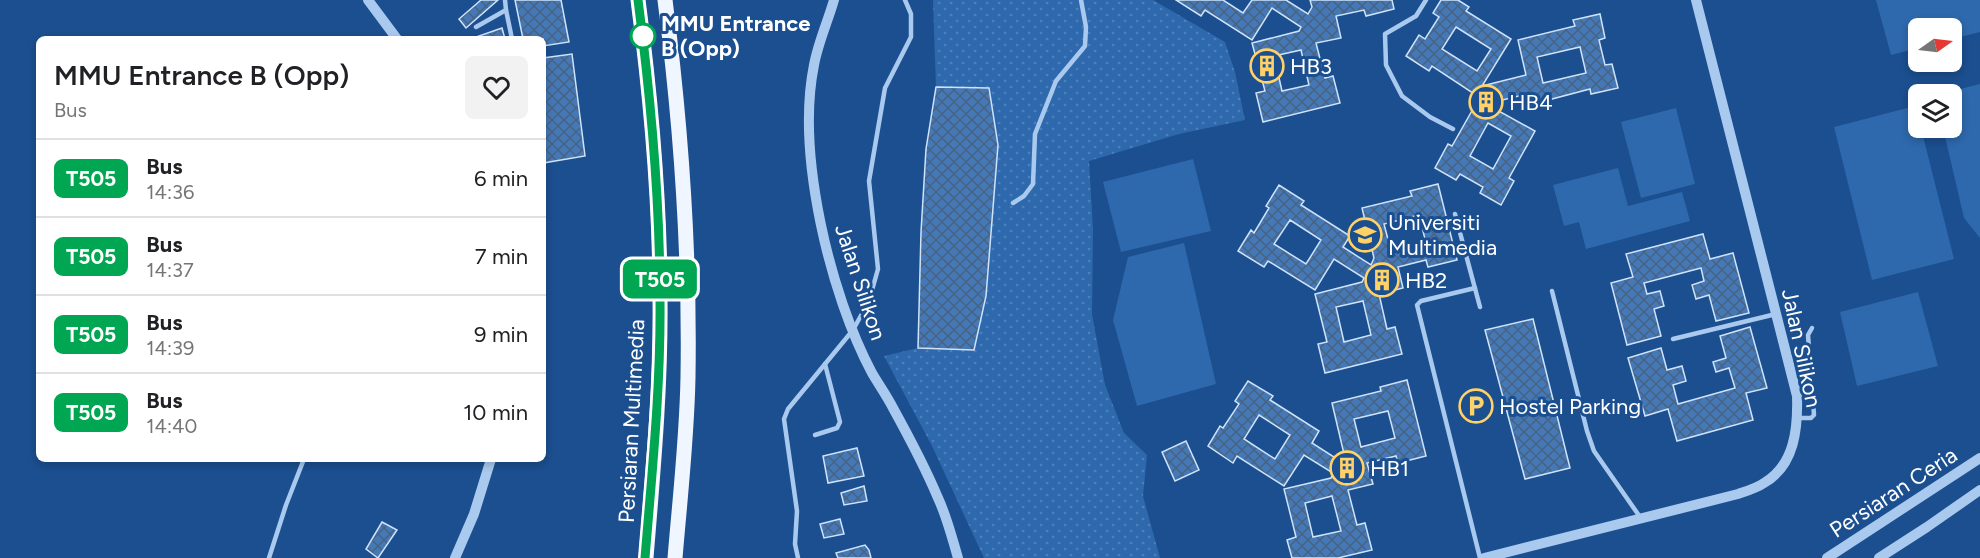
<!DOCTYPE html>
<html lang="en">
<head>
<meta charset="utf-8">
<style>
  body { margin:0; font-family:Figtree,sans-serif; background:#f2f2f2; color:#202124; height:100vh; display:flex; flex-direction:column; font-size:22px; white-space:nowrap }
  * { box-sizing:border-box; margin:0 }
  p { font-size:20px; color:#757577 }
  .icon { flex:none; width:33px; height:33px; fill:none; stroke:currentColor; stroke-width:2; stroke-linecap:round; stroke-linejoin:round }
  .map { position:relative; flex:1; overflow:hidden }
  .sheet { position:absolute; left:36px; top:36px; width:510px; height:426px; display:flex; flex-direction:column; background:#fff; border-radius:9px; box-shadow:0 3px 9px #0003 }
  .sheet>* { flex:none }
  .badge { padding:0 12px; border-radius:9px; font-size:21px; line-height:39px }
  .needle { width:39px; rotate:76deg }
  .controls { position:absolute; left:1908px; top:18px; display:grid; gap:12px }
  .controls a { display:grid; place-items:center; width:54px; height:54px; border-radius:9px; background:#fff; box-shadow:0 3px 9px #0003; font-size:30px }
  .map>.badge { position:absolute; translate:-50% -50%; box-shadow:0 0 0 3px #fff }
  .round { display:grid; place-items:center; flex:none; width:63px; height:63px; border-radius:9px; background:#f2f2f2 }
  .overview { display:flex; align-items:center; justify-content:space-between; height:102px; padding:0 18px }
  h1 { font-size:28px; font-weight:600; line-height:45px }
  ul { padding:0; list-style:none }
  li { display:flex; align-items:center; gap:18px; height:78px; padding:0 18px; border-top:2px solid #e0e0e0 }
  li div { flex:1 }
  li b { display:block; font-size:22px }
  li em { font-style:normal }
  li .badge { min-width:66px; font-weight:700; text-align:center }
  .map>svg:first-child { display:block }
</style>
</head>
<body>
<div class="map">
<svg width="1980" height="558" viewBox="0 0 1980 558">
  <defs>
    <pattern id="park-dots" width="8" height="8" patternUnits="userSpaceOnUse" patternTransform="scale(1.5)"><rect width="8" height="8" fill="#2e69ad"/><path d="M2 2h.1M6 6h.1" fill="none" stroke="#4d80b9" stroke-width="1.8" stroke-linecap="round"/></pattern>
    <pattern id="building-cross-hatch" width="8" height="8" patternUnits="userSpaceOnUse" patternTransform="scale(1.5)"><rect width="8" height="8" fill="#4478b7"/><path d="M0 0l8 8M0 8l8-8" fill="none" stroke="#486282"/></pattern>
  </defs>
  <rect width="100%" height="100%" fill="#1b4f8f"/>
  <g fill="#2e69ad">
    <polygon points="1876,0 1980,0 1980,32 1952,39 1952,28 1918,28 1918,48 1891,55"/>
    <polygon points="1980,84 1980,238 1964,218 1943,128 1952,128 1952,99 1960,89"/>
    <polygon points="1915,106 1918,128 1921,128 1954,259 1872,280 1834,127"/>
    <polygon points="1676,108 1695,184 1641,198 1621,122"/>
    <polygon points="1193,159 1211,231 1121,252 1103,182"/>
    <polygon points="1618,168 1628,206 1682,192 1690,221 1586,249 1579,222 1564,226 1553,185"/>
    <polygon points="1184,243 1216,384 1137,406 1113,320 1128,257"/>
    <polygon points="1918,292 1938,366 1857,386 1840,312"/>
  </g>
  <polygon fill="url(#park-dots)" points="933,0 1153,0 1225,42 1235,72 1245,120 1179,134 1089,161 1093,229 1092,314 1105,385 1124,433 1147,455 1143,496 1160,558 984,558 932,446 884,356 918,348 974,350 989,88 936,87"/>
  <g fill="url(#building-cross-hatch)" stroke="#cfe3fa" stroke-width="1.5" fill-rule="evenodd">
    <polygon points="481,0 498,0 466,28 459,19"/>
    <polygon points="515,0 561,0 569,42 543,46 543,39 523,39"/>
    <path d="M1176,0H1223L1243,13L1252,0H1286L1308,14L1312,7L1310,0H1392L1394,9L1366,16L1364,10L1336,16L1341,38L1316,43L1325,78L1333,76L1340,103L1263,122L1256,93L1265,91L1252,43L1299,31L1301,27L1272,8L1252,40L1205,10L1201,16ZM1301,50L1309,85L1282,91L1274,56Z"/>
    <path d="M1441,0H1458L1469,7L1466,11L1511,39L1482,86L1526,75L1518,40L1575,26L1573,20L1600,14L1605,38L1599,40L1605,65L1612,64L1618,88L1591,94L1590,89L1533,104L1531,93L1486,104L1535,131L1509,178L1514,181L1501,205L1480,193L1483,187L1460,174L1456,180L1435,168L1448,144L1452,146L1478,100L1476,95L1432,66L1429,71L1406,56L1419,35L1425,39L1439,17L1433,13ZM1456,27L1491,49L1477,71L1442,49ZM1580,47L1586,73L1543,83L1537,57ZM1488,123L1511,136L1493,169L1470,156Z"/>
    <polygon points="502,28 505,39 476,39 476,37"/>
    <polygon points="572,54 585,156 543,163 543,58"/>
    <polygon points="936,87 989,88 998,145 986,296 974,350 918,348 921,232 926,149"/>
    <path d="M1438,184L1457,260L1428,267L1426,260L1398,267L1403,288L1379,294L1387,329L1395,327L1402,354L1325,373L1318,344L1327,342L1315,294L1362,282L1364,278L1334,259L1315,290L1268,261L1264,267L1238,251L1251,230L1254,233L1269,208L1266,206L1279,185L1304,201L1301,205L1350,236L1343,247L1371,265L1374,258L1362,208L1412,196L1410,191ZM1419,215L1426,243L1391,251L1384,224ZM1290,220L1321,240L1306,264L1274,244ZM1363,301L1371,335L1344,342L1336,307Z"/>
    <polygon points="1703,234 1710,259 1733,253 1749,313 1716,321 1709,295 1696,299 1692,285 1704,281 1701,268 1644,283 1647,294 1660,291 1664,306 1654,309 1661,336 1627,345 1611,283 1633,277 1626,254"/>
    <polygon points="1533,319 1570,468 1525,479 1485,330"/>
    <polygon points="1750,327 1767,388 1746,393 1753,420 1677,441 1668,409 1645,416 1628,358 1661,348 1667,370 1682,366 1686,381 1673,385 1678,404 1735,388 1729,368 1716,372 1713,362 1726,358 1720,336"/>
    <path d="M1407,380L1426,456L1398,463L1396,456L1367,463L1373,484L1348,490L1357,525L1365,523L1372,550L1338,558H1292L1287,540L1296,537L1284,489L1331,478L1333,473L1304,455L1284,486L1237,456L1233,463L1208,446L1220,426L1223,428L1239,404L1235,401L1248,381L1273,396L1270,400L1319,431L1312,443L1340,461L1344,454L1332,403L1381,391L1380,387ZM1388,411L1395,438L1361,447L1354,419ZM1259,415L1290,435L1275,459L1244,439ZM1332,496L1341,531L1313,537L1305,503Z"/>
    <polygon points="1186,441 1199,470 1175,481 1162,452"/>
    <polygon points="857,448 864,476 828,483 823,456"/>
    <polygon points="864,486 867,501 844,505 841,493"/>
    <polygon points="840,519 844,534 824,538 820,524"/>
    <polygon points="382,522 397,530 378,558 366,549"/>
    <polygon points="865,545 869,550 871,558 838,558 836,553"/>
  </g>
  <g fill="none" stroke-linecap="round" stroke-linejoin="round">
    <g stroke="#a9c9ee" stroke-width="4.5">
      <polyline points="1426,0 1416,16 1385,34 1386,65 1402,96 1430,117 1453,129"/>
      <polyline points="506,10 512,39"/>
      <polyline points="476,27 506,10 505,0"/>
      <polyline points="1013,203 1024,196 1033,184 1035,134 1056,81 1085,46 1086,27 1081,0"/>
      <polyline points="1455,214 1480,307"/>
      <polyline points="1475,288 1421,301 1417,305 1480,558"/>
      <polyline points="1552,291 1587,431 1594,451 1640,517"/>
      <polyline points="1673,339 1776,314"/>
      <polyline points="1798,418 1811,418 1814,415 1808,335 1812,328"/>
      <polyline points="815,435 837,428 840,422 825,364"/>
      <polyline points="269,558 286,505 304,459"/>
      <polyline points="798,558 795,544 797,511 784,419 788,409 853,330 869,301 878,269 869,181 885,88 911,37 911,14 905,0"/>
    </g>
    <g stroke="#a9c9ee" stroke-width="10">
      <polyline points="368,0 397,39"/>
      <path d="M834,0C828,21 818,43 814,65C796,154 830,294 872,373C879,385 887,396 893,408C909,437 925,467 938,498C947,517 952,538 958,558"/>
      <polyline points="455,558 474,514 491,459"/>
      <path d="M1484,558L1738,494C1747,491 1757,488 1764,483C1795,465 1798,428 1797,396L1696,0"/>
      <polyline points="1827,558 1980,458"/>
      <polyline points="1879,558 1927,527 1980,490"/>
    </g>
    <g stroke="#f0f6ff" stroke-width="15">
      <path d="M638,0C651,99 660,199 660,299C661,386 653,472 646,558"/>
      <path d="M665,0C681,125 690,251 688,377C687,437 680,498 675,558"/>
    </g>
  </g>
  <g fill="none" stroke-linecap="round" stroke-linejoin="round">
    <defs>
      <path id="line" d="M638,0C651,99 660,199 660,299C661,386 652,472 645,558"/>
    </defs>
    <use href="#line" stroke="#fff" stroke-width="14"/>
    <use href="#line" stroke="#00a651" stroke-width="9"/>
  </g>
  <defs>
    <symbol id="building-ring" viewBox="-11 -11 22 22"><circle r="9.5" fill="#1b4f8f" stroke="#ffd166" stroke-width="1.5"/><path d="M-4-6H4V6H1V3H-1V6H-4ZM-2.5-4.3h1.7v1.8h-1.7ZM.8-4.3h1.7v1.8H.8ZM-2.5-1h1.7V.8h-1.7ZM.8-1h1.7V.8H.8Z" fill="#ffd166"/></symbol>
    <symbol id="university-ring" viewBox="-11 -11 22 22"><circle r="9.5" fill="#1b4f8f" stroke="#ffd166" stroke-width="1.5"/><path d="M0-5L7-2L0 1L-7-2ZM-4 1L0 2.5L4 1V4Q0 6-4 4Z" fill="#ffd166"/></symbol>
    <symbol id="parking-ring" viewBox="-11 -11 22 22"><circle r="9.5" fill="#1b4f8f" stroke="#ffd166" stroke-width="1.5"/><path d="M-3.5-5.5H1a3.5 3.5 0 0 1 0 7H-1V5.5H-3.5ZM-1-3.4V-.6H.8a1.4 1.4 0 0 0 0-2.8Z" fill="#ffd166"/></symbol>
  </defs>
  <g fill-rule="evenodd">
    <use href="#building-ring" x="1248" y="47" width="38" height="38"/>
    <use href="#building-ring" x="1467" y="83" width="38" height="38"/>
    <use href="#university-ring" x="1346" y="216" width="38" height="38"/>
    <use href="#building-ring" x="1363" y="261" width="38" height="38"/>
    <use href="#parking-ring" x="1457" y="387" width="38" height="38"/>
    <use href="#building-ring" x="1328" y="449" width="38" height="38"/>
  </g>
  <circle fill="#fff" stroke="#00a651" stroke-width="3" cx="643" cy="36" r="12"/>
  <g text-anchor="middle" stroke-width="6" stroke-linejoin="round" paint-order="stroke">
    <g font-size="22" font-weight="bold" fill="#fff" stroke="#1b4f8f" text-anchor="start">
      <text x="661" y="31">MMU Entrance<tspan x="661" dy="25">B (Opp)</tspan></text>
    </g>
    <g font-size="22" fill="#fff" stroke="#1b4f8f" text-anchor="start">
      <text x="1290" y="74">HB3</text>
      <text x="1509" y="110">HB4</text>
      <text x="1388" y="230">Universiti<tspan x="1388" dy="25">Multimedia</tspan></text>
      <text x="1405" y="288">HB2</text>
      <text x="1499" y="414">Hostel Parking</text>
      <text x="1370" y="476">HB1</text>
    </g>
    <g font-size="22" fill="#fff" stroke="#1b4f8f">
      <text transform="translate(861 282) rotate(72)" y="8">Jalan Silikon</text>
      <text transform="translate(1802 348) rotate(78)" y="8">Jalan Silikon</text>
      <text transform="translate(631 421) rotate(-87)" y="8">Persiaran Multimedia</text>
      <text transform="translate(1893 492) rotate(-33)" y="8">Persiaran Ceria</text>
    </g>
  </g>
</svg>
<div class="controls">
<a><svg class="needle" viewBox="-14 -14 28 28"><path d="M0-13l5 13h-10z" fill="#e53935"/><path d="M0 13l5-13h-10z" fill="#757577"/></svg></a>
<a><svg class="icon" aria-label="layers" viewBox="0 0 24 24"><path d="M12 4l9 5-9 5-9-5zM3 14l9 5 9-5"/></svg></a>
</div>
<b class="badge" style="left:660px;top:279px;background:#00a651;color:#fff">T505</b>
<section class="sheet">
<div class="overview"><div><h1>MMU Entrance B (Opp)</h1><p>Bus</p></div><a class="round"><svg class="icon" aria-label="heart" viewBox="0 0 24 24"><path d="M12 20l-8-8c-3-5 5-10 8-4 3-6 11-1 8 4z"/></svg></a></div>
<ul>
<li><span class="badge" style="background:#00a651;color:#fff">T505</span><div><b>Bus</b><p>14:36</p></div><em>6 min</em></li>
<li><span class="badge" style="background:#00a651;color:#fff">T505</span><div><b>Bus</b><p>14:37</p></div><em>7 min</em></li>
<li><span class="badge" style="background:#00a651;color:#fff">T505</span><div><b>Bus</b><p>14:39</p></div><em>9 min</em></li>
<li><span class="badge" style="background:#00a651;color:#fff">T505</span><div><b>Bus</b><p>14:40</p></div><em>10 min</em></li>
</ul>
</section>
</div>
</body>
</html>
